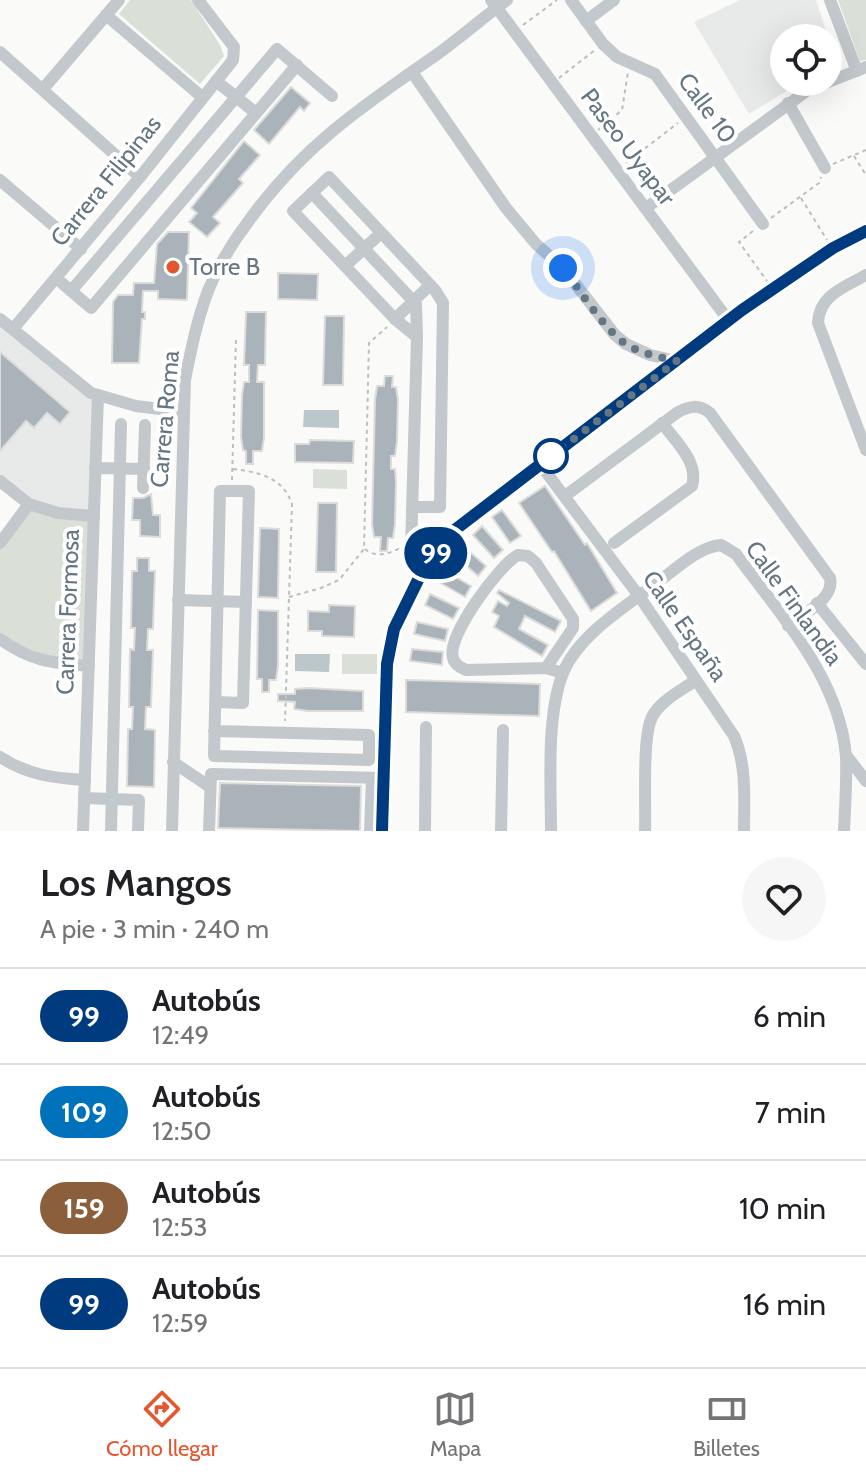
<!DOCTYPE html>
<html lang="es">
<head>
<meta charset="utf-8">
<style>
  body { margin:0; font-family:Cabin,sans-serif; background:#f6f6f6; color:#202124; height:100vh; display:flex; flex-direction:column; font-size:30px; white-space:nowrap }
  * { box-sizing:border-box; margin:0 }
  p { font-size:26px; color:#757577 }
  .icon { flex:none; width:44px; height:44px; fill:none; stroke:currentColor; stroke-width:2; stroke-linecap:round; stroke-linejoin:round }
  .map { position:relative; height:831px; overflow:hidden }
  .details { display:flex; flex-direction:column; background:#fff; flex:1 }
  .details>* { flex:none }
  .badge { padding:0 16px; border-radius:26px; font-size:28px; line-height:52px }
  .tools { position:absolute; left:770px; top:24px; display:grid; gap:16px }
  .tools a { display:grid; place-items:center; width:72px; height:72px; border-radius:50%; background:#fff; box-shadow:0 8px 32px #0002; font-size:40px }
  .you { position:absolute; width:40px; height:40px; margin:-20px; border:6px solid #fff; border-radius:50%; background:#1a73e8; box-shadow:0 0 0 12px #1a73e833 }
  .map>.badge { position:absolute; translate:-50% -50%; box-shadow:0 0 0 4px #fff }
  .round { display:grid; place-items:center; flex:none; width:84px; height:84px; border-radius:42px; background:#f6f6f6 }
  .headline { display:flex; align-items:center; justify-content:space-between; height:136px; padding:0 40px }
  h1 { font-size:38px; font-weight:600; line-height:60px }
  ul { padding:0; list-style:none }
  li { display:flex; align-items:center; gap:24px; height:96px; padding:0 40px; border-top:2px solid #e0e0e0 }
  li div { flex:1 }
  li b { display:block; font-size:30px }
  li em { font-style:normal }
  li .badge { min-width:88px; font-weight:700; text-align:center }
  .tab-bar { display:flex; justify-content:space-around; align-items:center; height:112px; border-top:2px solid #e0e0e0; background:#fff; font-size:22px; color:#757577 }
  .tab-bar a { display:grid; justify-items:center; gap:4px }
  .tab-bar .active { color:#e4572e }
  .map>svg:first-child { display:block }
</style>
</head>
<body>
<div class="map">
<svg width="866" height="831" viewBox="0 0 866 831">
  <rect width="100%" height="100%" fill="#fafaf8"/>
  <g fill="#e8e9e9">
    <polygon points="740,0 816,0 838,67 828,71 828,38 784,38 784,82 801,82 749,114 694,22"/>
    <polygon points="0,321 97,397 92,513 31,503 0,480"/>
  </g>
  <g fill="#dadfd7">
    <polygon points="130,0 191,0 220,45 224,56 200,84 119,14"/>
    <polygon points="838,0 866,0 866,60 860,61"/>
    <polygon points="313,469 347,470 347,489 313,488"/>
    <polygon points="30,506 92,517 87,665 58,662 0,636 0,546"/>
    <rect x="342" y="654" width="35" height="20"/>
  </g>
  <g fill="#bbc7cb">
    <polygon points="304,410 339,410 339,428 303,427"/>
    <polygon points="295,654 330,654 329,672 295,671"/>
  </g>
  <g fill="#aab3b9" stroke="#dcdcda" stroke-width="2">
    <polygon points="291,87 310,103 304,111 300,107 269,144 254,130"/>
    <polygon points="244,141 260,155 239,179 243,183 213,217 220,223 207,237 189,222 197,213 191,208"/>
    <polygon points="168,232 189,232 187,300 158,299 158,291 143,291 142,312 145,312 145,319 142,319 139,363 112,363 113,302 118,295 133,295 134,283 154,283 157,244"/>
    <polygon points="278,273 318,274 317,300 278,299"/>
    <polygon points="246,312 266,312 265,365 258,365 257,382 264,382 264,438 262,451 253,451 253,464 246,464 246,451 243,450 241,437 242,395 244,382 249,382 249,365 244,365"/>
    <polygon points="325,316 344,316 343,385 323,385"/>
    <polygon points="0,352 70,412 60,424 47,413 34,428 26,421 0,451"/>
    <polygon points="385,376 393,376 392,387 396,387 398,400 397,442 395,456 391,456 391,469 395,469 396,482 395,524 393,538 388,538 387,551 380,551 381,537 374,537 372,524 375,400 377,386 384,386"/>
    <polygon points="310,440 354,441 353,463 295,462 295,444 309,444"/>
    <polygon points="545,486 585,545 587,543 617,593 591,611 554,551 552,552 519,503"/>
    <polygon points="151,494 153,515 160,515 160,537 140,536 140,520 132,520 133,498 143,498"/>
    <polygon points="318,503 337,503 336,572 316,572"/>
    <polygon points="502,510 521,536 510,543 492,517"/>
    <polygon points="482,526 503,550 494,558 473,535"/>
    <polygon points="260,528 279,529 278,598 258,597"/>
    <polygon points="462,545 486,566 478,576 454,555"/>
    <polygon points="137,558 149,558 149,571 155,571 153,629 148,629 147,650 153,650 151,707 146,707 145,729 155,730 154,787 127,786 128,729 132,729 133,707 129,707 130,649 134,650 135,628 131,628 132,571 137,571"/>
    <polygon points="444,570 471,586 465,597 437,581"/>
    <polygon points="499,590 561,621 555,632 525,616 519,629 548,645 542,656 494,627 499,616 492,612 498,601 507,606 509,603 497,593"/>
    <polygon points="430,594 459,608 453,619 425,605"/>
    <polygon points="329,605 355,606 354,637 322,636 322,631 308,631 308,611 329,612"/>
    <polygon points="258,610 278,611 278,666 276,680 269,680 269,692 262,692 262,679 257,679"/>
    <polygon points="417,622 448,629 445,641 414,634"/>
    <polygon points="412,649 443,652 442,665 410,661"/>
    <polygon points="406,680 540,684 539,716 406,712"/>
    <polygon points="308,688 363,691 363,711 308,711 294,709 295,702 278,701 278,694 295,694 295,689"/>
    <polygon points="220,783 361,786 360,831 218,828"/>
  </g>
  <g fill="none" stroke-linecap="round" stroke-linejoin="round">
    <g stroke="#bbbfc2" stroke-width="2" stroke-dasharray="4 4" stroke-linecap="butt">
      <polyline points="523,25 557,0"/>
      <polyline points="559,78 595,50"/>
      <polyline points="598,130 622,110 628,72"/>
      <polyline points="854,156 866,175"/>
      <polyline points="626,163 678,123"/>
      <polyline points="833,164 866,150"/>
      <polyline points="801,198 827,240"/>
      <polyline points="771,218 819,183 821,177"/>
      <polyline points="753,231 739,242 767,281"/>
      <path d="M233,469C258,472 283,477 292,504L285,721"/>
      <polyline points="232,480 236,337"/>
      <path d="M365,549C375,558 389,554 400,548"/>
      <polyline points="289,597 321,588 339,580 364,549 369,343 387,327"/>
    </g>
    <g stroke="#c3c8cc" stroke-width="12">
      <polyline points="491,0 729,321"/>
      <polyline points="571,0 603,44 617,57 655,74 763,224"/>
      <polyline points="830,0 857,71"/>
      <polyline points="106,15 202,97"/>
      <polyline points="586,21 614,0"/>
      <polyline points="0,52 140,177"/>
      <polyline points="412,72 506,208 536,244 563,268 615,335 626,344 650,355 677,361"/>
      <polyline points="216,81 256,113"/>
      <polyline points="43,89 119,0"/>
      <polyline points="788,103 825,168"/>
      <polyline points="0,180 81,249"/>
      <polyline points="312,193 416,304 417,337 411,548 415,559 426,568"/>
      <polyline points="646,208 808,90 866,67"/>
      <polyline points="345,266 381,233"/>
      <path d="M866,275C845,287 819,295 818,323L866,450"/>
      <polyline points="56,278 91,308 297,65"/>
      <polyline points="71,291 277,49 332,96"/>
      <polyline points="0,319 91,393 136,406 184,412"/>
      <polyline points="395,319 430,285"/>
      <polyline points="13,329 140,177 233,60 234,47 198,0"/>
      <path d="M540,464L639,596L734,736C747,766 744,799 744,831"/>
      <polyline points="95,468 144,469"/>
      <polyline points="0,481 29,504 58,513 94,516"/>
      <polyline points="143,488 145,425"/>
      <path d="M565,496L678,412C690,406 698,404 710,413L830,578C835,599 803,614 788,626"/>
      <polyline points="413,507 440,507 443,303 435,290 329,177 293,211 395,319 417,337"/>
      <polyline points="0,543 29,504"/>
      <path d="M614,543L692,486C699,462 676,442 662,423"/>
      <polyline points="178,600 246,602"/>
      <polyline points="817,603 866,664"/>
      <path d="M0,639C30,661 52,663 89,666"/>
      <path d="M546,668L573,628V619L536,563L528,556L518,555C499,565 446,637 453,658C455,665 460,667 466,670L546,668L563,673"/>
      <polyline points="214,731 369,735 369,760 214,756 220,491 249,491 243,703 215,702"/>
      <polyline points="846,755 866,781"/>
      <path d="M0,757C28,775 53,778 85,780"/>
      <polyline points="173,762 210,787"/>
      <polyline points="84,798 139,800 138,831"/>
      <polyline points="83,831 98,395"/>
      <polyline points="111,831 121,424"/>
      <path d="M172,831L185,380C191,350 197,320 208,291C218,266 232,243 248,222C303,145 363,106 439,53C462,36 484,17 507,0"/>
      <polyline points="209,831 211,774 383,778"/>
      <polyline points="370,831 372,778"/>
      <polyline points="382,831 387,664 394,629 405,602 418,580 452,532 742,310 833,248 866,231"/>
      <polyline points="425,831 426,727"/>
      <polyline points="501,831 503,730"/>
      <path d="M551,831C551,785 546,716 563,673C578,636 623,608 654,585C674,571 697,547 721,545L736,554C780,615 840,678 846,757C847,781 845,807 844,831"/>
      <path d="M645,831C646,805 642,737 652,717C660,701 682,690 696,680"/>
    </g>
  </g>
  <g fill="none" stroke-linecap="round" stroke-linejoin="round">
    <defs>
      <polyline id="line" points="382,831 387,664 394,629 418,580 452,532 742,310 833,248 866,231"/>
    </defs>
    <use href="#line" stroke="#fff" stroke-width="18"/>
    <use href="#line" stroke="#003b80" stroke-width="12"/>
    <path stroke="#657683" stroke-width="8" stroke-dasharray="0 14.4" d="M551,456L677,361C658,357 638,353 623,342C601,325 580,290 563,268"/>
  </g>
  <circle fill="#e4572e" stroke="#fff" stroke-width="3" cx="173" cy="267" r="8"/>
  <circle fill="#fff" stroke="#003b80" stroke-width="4" cx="551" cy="456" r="16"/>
  <g text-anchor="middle" stroke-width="8" stroke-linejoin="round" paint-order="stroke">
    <g font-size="24" fill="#657683" stroke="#fff">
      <text transform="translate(707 108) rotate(54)" y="8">Calle 10</text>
      <text transform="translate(628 147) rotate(53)" y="8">Paseo Uyapar</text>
      <text transform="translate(106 181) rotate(-51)" y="8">Carrera Filipinas</text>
      <text transform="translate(165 419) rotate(-85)" y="8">Carrera Roma</text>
      <text transform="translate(794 603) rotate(54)" y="8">Calle Finlandia</text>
      <text transform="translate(68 612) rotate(-88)" y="8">Carrera Formosa</text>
      <text transform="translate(685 626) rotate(55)" y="8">Calle España</text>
    </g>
    <g font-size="24" fill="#657683" stroke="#fff" text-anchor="start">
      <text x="189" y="275">Torre B</text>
    </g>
  </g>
</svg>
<div class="tools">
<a><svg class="icon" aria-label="locate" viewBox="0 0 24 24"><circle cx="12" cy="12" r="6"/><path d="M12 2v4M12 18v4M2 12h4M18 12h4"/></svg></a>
</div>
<div class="you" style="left:563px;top:268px"></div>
<b class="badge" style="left:436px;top:553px;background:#003b80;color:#fff">99</b>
</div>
<section class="details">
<div class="headline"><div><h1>Los Mangos</h1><p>A pie · 3 min · 240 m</p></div><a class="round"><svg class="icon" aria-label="heart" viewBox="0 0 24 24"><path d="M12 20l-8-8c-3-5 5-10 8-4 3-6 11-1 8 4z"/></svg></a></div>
<ul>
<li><span class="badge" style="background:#003b80;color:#fff">99</span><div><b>Autobús</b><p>12:49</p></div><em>6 min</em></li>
<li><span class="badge" style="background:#0072bc;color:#fff">109</span><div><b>Autobús</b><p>12:50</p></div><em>7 min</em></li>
<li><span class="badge" style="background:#8b5e3c;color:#fff">159</span><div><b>Autobús</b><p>12:53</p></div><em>10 min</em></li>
<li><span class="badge" style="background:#003b80;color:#fff">99</span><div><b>Autobús</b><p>12:59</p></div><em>16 min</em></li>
</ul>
</section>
<nav class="tab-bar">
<a class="active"><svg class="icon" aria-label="directions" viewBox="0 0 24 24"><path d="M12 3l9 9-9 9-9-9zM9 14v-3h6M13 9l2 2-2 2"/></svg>Cómo llegar</a>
<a><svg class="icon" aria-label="map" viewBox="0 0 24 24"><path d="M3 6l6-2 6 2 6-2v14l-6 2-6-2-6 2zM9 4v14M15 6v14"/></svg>Mapa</a>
<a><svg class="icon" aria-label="tickets" viewBox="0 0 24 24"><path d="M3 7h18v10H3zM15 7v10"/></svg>Billetes</a>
</nav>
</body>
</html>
